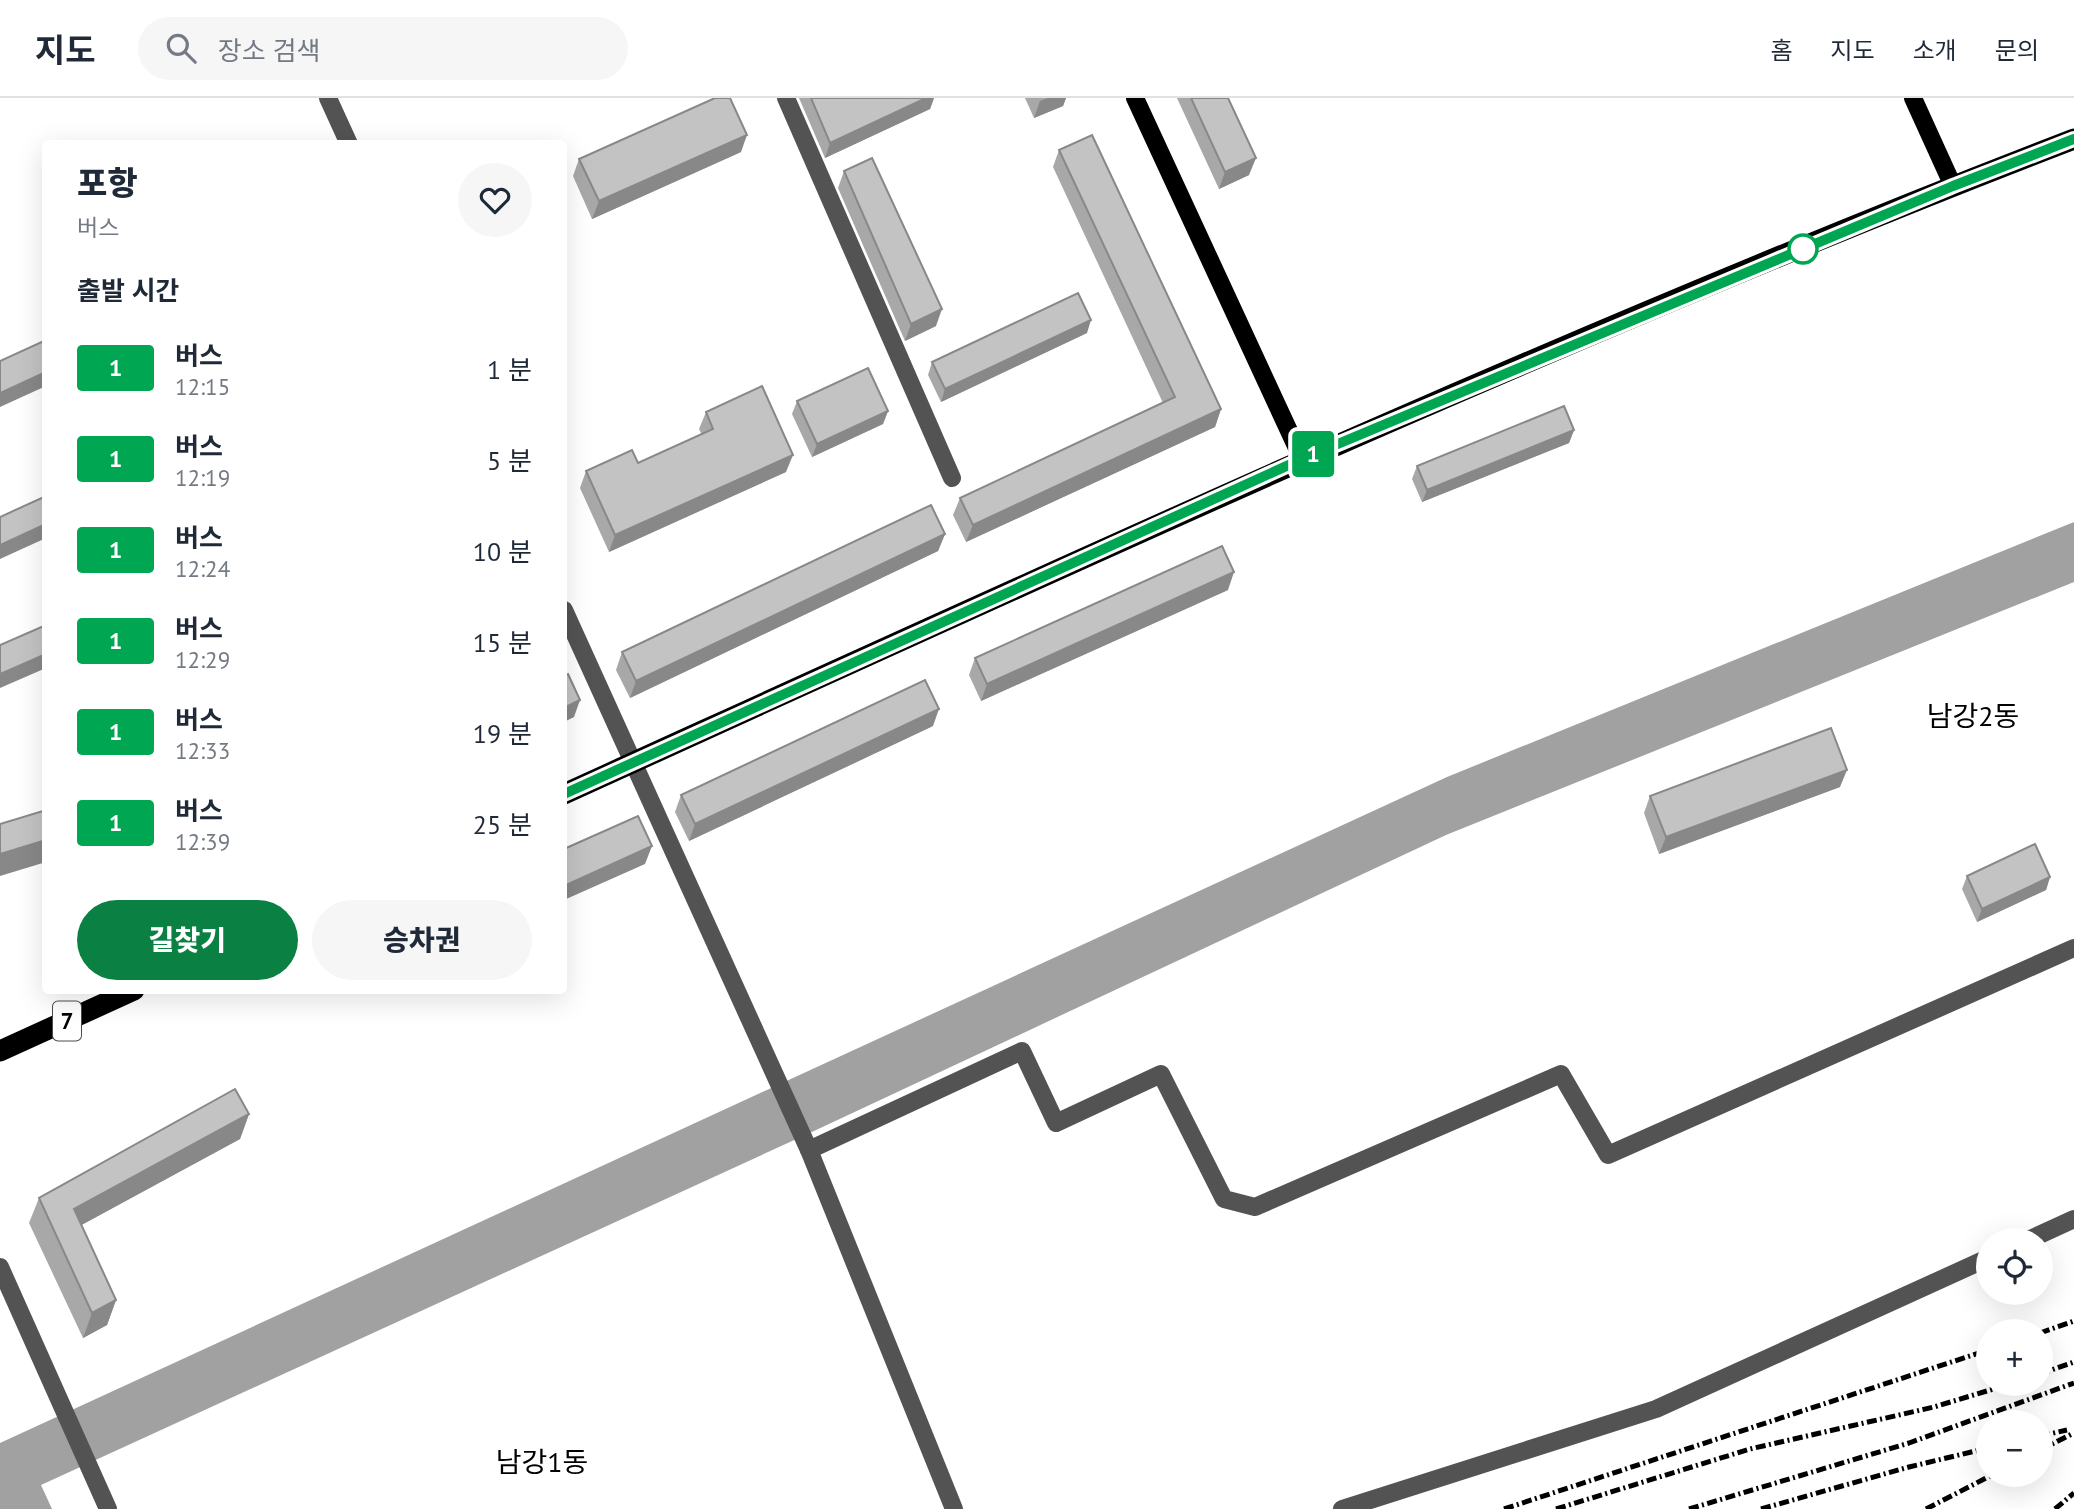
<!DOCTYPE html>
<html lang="ko">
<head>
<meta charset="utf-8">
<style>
  body { margin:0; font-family:"PT Sans","Noto Sans KR",sans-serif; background:#f6f6f7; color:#1f2937; height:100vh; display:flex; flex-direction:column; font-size:26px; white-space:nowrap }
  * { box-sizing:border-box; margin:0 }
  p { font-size:23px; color:#747a83 }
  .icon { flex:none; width:38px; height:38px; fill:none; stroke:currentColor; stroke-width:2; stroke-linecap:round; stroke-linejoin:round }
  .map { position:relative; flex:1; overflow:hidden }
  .side { position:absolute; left:42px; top:42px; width:525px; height:854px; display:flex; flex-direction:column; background:#fff; border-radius:7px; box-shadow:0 7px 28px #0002 }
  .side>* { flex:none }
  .badge { padding:0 14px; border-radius:5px; font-size:24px; line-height:46px }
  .controls { position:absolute; left:1976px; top:1130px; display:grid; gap:14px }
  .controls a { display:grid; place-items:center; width:77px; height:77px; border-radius:50%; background:#fff; box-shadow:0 7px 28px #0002; font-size:35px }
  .map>.badge { position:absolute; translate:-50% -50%; box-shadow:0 0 0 4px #fff }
  h2 { padding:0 35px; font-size:26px; line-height:63px }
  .round { display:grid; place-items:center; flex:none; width:74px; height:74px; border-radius:37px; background:#f6f6f7 }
  .head { display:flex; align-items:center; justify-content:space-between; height:119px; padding:0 35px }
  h1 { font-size:33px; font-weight:800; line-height:52px }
  .button { display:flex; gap:14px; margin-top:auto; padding:14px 35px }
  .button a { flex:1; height:80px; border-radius:42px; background:#0b8043; color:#fff; font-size:28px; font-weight:800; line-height:80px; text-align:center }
  .button a+a { background:#f6f6f7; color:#1f2937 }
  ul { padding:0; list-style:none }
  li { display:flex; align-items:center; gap:21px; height:91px; padding:0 35px }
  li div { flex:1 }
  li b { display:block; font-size:26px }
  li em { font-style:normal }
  li .badge { min-width:77px; font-weight:700; text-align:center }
  header { display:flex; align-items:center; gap:42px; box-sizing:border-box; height:98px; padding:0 35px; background:#fff; border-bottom:2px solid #e0e1e3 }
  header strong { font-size:33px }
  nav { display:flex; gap:38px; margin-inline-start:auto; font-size:24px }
  .search { width:490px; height:63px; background:#f6f6f7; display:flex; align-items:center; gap:18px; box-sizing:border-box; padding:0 24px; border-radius:38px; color:#747a83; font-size:26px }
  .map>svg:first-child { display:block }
</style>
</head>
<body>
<header>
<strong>지도</strong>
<div class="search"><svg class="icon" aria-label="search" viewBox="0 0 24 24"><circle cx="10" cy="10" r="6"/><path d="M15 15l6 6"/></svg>장소 검색</div>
<nav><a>홈</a><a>지도</a><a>소개</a><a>문의</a></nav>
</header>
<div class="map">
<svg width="2074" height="1411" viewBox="0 0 2074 1411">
  <rect width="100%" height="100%" fill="#fff"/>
  <polygon fill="#a1a1a1" points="2074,424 2074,484 1446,737 814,1033 41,1387 52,1411 0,1411 0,1345 1447,679"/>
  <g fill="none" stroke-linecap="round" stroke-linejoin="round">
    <g stroke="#535353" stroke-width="18">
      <polyline points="328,0 349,46"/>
      <polyline points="786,0 952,380"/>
      <polyline points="564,512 809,1052 954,1411"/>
      <polyline points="809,1052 1022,953 1056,1025 1161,976 1224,1101 1255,1109 1561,976 1608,1057 2074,850"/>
      <polyline points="2026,1143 2074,1121"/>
      <polyline points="0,1169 108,1411"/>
      <polyline points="1342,1411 1656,1311 1988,1160"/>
    </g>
    <g stroke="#000" stroke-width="18">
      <polyline points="1135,0 1302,361"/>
      <polyline points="1913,0 1953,88"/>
    </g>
    <g stroke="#000" stroke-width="21">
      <path d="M564,696C1063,469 1562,238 2074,41"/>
      <polyline points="0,953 134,892"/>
    </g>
    <g stroke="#000" stroke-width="5" stroke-dasharray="10 3.5 2 3.5" stroke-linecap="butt">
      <polyline points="2040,1235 2074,1223"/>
      <polyline points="2040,1276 2074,1264"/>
      <polyline points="2040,1338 2067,1332"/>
      <polyline points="2040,1352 2074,1335"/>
      <polyline points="1504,1411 1988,1252"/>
      <polyline points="1556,1411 1750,1351 1934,1309 2010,1286"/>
      <polyline points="1689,1411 1909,1345 2074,1285"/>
      <polyline points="1761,1411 1909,1369 1988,1350"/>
      <polyline points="1926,1411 1992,1377"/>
      <polyline points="2055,1411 2074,1395"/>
    </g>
  </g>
  <g fill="#a8a8a8">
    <polygon points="799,0 934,0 930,11 825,60"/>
    <polygon points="1025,0 1066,0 1063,8 1034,20"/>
    <polygon points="1177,0 1228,0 1249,77 1219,91"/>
    <polygon points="1059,52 1221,311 1215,329 966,444 953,417 960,400 1163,305 1053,69"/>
    <polygon points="741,54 592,121 573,78 579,61"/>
    <polygon points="844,73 936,228 905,243 838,90"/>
    <polygon points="1087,235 941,304 928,277 932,264"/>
    <polygon points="797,303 888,313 883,326 812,359 792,316"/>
    <polygon points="706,314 786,374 609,454 580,390 586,373 638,365 702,337 699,331"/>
    <polygon points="1574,332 1569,345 1422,404 1412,381 1417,368"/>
    <polygon points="945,436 938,453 630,600 616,572 622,554"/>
    <polygon points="1228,492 981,603 969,577 975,560"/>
    <polygon points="933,628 689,743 675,714 681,697"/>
    <polygon points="1840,689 1659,756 1644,715 1650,698"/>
    <polygon points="1967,778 2050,779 2046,792 1977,824 1962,791"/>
    <polygon points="249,1016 240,1041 81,1127 116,1202 107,1227 83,1240 29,1125 39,1100"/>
  </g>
  <g fill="#888">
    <polygon points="926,0 934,0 930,11 825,60 830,45"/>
    <polygon points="1048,0 1066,0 1063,8 1034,20 1040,3"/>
    <polygon points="747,37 741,54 592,121 599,103"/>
    <polygon points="1256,60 1249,77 1219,91 1225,74"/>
    <polygon points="942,211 936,228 905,243 911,226"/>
    <polygon points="1091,222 1087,235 941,304 945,291"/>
    <polygon points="46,274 46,288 0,309 0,295"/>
    <polygon points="1221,311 1215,329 966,444 973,427"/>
    <polygon points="888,313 883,326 812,359 817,346"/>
    <polygon points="1574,332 1569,345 1422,404 1427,392"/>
    <polygon points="793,357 786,374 609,454 615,437"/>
    <polygon points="46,426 46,440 0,461 0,447"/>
    <polygon points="945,436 938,453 630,600 636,583"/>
    <polygon points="1234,474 1228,492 981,603 987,586"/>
    <polygon points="46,556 46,570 0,590 0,576"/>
    <polygon points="580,602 574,619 564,624 564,610"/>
    <polygon points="939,611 933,628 689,743 695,726"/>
    <polygon points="1847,672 1840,689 1659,756 1666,739"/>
    <polygon points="46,742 46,764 0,778 0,756"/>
    <polygon points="652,748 645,766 564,802 564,788"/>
    <polygon points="2050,779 2046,792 1977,824 1982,811"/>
    <polygon points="249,1016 240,1041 65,1136 74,1111"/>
    <polygon points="116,1202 107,1227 83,1240 92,1215"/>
  </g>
  <g fill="#c3c3c3" stroke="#888" stroke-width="2">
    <polygon points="715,0 730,0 747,37 599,103 579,61"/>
    <polygon points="811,0 926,0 830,45"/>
    <polygon points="1191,0 1228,0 1256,60 1225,74"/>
    <polygon points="1092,37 1221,311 973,427 960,400 1175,299 1059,52"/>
    <polygon points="872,60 942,211 911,226 844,73"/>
    <polygon points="1078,195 1091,222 945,291 932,264"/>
    <polygon points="46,242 46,274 0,295 0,263"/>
    <polygon points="868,270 888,313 817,346 797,303"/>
    <polygon points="762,288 793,357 615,437 586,373 632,352 638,365 713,331 706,314"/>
    <polygon points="1564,308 1574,332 1427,392 1417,368"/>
    <polygon points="46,398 46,426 0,447 0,419"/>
    <polygon points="931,407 945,436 636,583 622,554"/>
    <polygon points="1222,448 1234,474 987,586 975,560"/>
    <polygon points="46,527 46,556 0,576 0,547"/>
    <polygon points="568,576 580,602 564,610 564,578"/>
    <polygon points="925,582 939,611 695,726 681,697"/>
    <polygon points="1831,630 1847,672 1666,739 1650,698"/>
    <polygon points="46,712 46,742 0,756 0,726"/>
    <polygon points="638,718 652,748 564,788 564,751"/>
    <polygon points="2035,746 2050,779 1982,811 1967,778"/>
    <polygon points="235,991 249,1016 74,1111 116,1202 92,1215 39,1100"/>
  </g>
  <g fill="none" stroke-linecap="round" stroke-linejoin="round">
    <defs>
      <polyline id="line" points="564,696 1302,361 1953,88 2074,41"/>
    </defs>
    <use href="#line" stroke="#fff" stroke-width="16"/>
    <use href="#line" stroke="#00a651" stroke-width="10"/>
  </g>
  <circle fill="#fff" stroke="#00a651" stroke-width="3.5" cx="1803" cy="151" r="14"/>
  <g text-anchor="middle" stroke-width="5" stroke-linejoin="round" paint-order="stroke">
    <rect fill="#fff" stroke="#4c4c4c" stroke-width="2" x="53" y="903.5" width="28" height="39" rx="5"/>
    <g font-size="23" font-weight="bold" fill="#000">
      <text x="67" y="931">7</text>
    </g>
    <g font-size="28" fill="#000" stroke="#fff">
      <text x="1973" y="628">남강2동</text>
      <text x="542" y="1374">남강1동</text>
    </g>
  </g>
</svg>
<div class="controls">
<a><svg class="icon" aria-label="locate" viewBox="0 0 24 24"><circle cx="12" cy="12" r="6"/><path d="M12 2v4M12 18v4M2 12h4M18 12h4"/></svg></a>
<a>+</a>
<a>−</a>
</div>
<b class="badge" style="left:1313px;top:356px;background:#00a651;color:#fff">1</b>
<section class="side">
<div class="head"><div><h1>포항</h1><p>버스</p></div><a class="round"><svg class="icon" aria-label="heart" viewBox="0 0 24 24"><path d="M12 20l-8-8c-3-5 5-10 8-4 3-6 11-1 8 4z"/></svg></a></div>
<h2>출발 시간</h2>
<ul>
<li><span class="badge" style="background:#00a651;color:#fff">1</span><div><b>버스</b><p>12:15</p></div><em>1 분</em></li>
<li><span class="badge" style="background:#00a651;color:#fff">1</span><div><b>버스</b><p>12:19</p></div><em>5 분</em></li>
<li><span class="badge" style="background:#00a651;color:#fff">1</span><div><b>버스</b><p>12:24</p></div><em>10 분</em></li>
<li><span class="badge" style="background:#00a651;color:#fff">1</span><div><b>버스</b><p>12:29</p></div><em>15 분</em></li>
<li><span class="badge" style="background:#00a651;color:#fff">1</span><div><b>버스</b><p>12:33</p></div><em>19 분</em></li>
<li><span class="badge" style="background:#00a651;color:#fff">1</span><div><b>버스</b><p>12:39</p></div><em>25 분</em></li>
</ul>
<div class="button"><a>길찾기</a><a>승차권</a></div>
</section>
</div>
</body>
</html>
